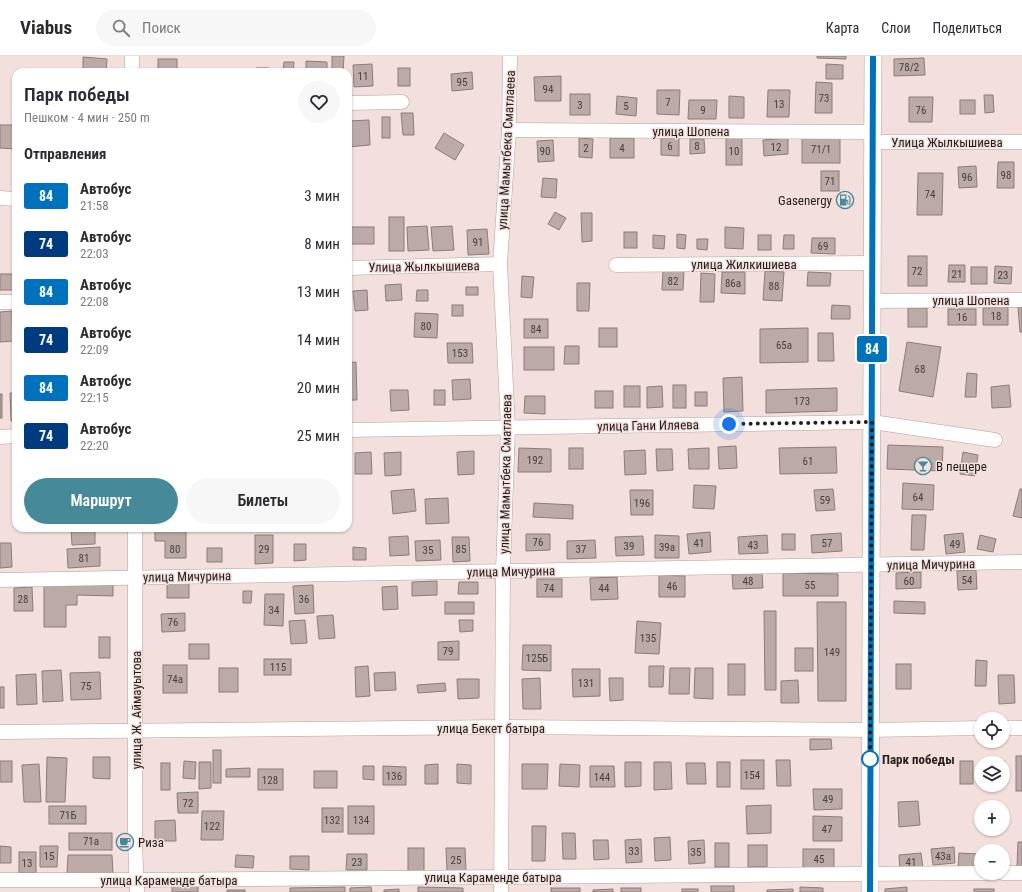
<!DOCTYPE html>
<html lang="ru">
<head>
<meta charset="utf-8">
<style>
  body { margin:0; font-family:"Roboto Condensed",sans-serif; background:#f7f7f7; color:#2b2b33; height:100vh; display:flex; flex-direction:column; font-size:15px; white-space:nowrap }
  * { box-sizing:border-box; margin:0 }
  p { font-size:13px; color:#7c7c81 }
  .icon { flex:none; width:22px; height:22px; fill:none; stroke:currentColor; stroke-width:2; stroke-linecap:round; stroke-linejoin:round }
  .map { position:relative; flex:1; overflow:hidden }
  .panel { position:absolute; left:12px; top:12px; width:340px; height:464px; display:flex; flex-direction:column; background:#fff; border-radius:12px; box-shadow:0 1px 3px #0004 }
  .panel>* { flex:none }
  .badge { padding:0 8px; border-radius:3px; font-size:14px; line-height:26px }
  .controls { position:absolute; left:974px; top:656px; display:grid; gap:8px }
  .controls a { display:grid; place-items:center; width:36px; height:36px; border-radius:50%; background:#fff; box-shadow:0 1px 3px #0004; font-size:20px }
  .you { position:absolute; width:20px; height:20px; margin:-10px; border:3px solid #fff; border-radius:50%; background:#1a73e8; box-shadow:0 0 0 6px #1a73e833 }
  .map>.badge { position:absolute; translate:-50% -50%; box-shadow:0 0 0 2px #fff }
  h2 { padding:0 12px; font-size:15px; line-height:36px }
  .round { display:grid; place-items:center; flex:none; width:42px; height:42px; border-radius:21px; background:#f7f7f7 }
  .head { display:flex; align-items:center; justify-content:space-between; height:68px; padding:0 12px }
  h1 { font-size:19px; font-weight:600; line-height:30px }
  .button { display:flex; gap:8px; margin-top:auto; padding:8px 12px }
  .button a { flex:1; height:46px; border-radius:24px; background:#468999; color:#fff; font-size:16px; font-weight:600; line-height:46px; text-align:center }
  .button a+a { background:#f7f7f7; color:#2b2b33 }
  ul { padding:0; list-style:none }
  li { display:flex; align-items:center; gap:12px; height:48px; padding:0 12px }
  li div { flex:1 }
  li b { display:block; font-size:15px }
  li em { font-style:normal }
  li .badge { min-width:44px; font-weight:700; text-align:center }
  header { display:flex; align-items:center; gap:24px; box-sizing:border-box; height:56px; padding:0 20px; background:#fff; border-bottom:1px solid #e1e1e2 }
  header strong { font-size:19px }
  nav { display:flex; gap:22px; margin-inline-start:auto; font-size:14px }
  .search { width:280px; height:36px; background:#f7f7f7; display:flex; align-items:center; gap:10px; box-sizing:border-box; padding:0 14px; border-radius:22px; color:#7c7c81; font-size:15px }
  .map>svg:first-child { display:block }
</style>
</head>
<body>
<header>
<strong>Viabus</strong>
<div class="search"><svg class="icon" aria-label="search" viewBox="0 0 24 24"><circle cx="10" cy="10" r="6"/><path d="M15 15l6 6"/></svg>Поиск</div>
<nav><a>Карта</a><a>Слои</a><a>Поделиться</a></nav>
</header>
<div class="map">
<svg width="1022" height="836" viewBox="0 0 1022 836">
  <rect width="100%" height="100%" fill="#f3e0dc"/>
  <g fill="#bcaaa7" stroke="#8c7b78">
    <polygon points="332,0 344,0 343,16 332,16"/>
    <polygon points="817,0 846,0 846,3 817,2"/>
    <polygon points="83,1 107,3 106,16 83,16"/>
    <polygon points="924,2 925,19 894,20 894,3"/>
    <rect x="158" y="3" width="19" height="13"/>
    <polygon points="306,5 327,6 327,16 306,16"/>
    <polygon points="284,6 294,6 293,16 283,16"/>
    <polygon points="372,8 373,30 354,31 353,9"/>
    <polygon points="826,8 843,9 843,23 826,23"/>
    <polygon points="256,12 269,12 269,16 257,16"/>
    <rect x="398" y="12" width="12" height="18"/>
    <polygon points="472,16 473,33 452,35 451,18"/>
    <polygon points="561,20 561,45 535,45 534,21"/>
    <polygon points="816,26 832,27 832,57 815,57"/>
    <polygon points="657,34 680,34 679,59 657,58"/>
    <polygon points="768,34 790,34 789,61 767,61"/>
    <rect x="570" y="38" width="20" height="21"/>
    <polygon points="984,39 993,39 994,56 985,57"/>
    <polygon points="617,40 637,42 636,60 616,58"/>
    <polygon points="729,40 744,41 744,62 729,62"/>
    <polygon points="909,41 933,41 932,66 909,66"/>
    <polygon points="689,44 717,44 716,63 688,63"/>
    <rect x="960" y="44" width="15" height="14"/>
    <polygon points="401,57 413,57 414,79 403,79"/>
    <rect x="382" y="61" width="8" height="21"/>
    <polygon points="369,64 370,89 348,91 348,65"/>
    <polygon points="0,69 16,69 16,93 0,92"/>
    <polygon points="444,77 464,89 455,104 435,92"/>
    <polygon points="661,80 679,80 679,100 661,99"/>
    <rect x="802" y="80" width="38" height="27"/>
    <rect x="726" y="81" width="16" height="28"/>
    <polygon points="579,82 593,83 592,102 579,101"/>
    <rect x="610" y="82" width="24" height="20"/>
    <polygon points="788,82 788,98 764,100 763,84"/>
    <polygon points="690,83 704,83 705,97 690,98"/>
    <polygon points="553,84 554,105 538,106 537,85"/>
    <polygon points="998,106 1014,106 1014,132 997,132"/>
    <polygon points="976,110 977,131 959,132 958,111"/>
    <rect x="821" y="115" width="18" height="20"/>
    <polygon points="16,116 16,138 13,137"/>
    <polygon points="918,117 943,117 942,159 917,159"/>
    <polygon points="543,122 557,123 556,142 541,141"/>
    <polygon points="555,156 566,162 559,174 548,168"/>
    <polygon points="581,157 592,157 592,185 582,186"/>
    <rect x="389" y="161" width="15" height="34"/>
    <polygon points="427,170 429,194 408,195 407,171"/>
    <polygon points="452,170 454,194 433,195 431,171"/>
    <rect x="350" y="171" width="24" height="17"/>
    <polygon points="725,171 744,172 743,193 725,192"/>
    <polygon points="487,173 489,198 468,199 467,174"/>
    <rect x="624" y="176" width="13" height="16"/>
    <polygon points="677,178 686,179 685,193 677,192"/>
    <polygon points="653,179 665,180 664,193 653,192"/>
    <rect x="758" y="179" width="13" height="15"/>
    <polygon points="784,179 794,179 794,193 783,193"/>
    <polygon points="812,182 835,182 835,198 811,197"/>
    <polygon points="697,183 708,183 707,194 697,193"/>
    <rect x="908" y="200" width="19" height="30"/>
    <polygon points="949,209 965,209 965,226 948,226"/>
    <polygon points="995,210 1012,211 1011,228 994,227"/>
    <rect x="971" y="211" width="16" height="17"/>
    <polygon points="663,215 684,215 683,234 662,234"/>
    <polygon points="765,215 784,216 782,245 763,244"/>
    <polygon points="722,216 745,216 745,238 721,237"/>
    <polygon points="808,216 831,217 830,230 807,230"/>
    <polygon points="701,217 715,218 714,246 700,246"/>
    <rect x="0" y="218" width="13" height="16"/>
    <polygon points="522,220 534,221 532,242 521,241"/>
    <polygon points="577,227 590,227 589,255 577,255"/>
    <polygon points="401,228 402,244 386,245 385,229"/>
    <rect x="466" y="231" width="12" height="8"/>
    <polygon points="367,234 368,254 355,255 353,235"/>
    <polygon points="417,234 428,234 428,245 416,245"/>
    <rect x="452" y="249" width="11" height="11"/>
    <polygon points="832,249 850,250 850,263 831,263"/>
    <polygon points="1008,251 1008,269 983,269 983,252"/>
    <polygon points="1018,251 1022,251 1022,276 1020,276"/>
    <rect x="908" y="252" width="19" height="19"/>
    <rect x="948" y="253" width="28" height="16"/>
    <polygon points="12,255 13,285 0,286 0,256"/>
    <polygon points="415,257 438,258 437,282 414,281"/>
    <rect x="524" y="263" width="24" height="19"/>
    <rect x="599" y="272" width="18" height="19"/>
    <polygon points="808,272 808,306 760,307 760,273"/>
    <polygon points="818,277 833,277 834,305 818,305"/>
    <polygon points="907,286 941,291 933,341 899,335"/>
    <polygon points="447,287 472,287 473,307 448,307"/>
    <polygon points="565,290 579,290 579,308 564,308"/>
    <rect x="524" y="291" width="30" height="23"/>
    <polygon points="356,306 357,344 348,344 348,307"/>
    <polygon points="967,317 977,318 976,341 965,341"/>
    <polygon points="742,321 743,355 724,356 723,322"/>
    <polygon points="470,323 471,343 453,344 452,324"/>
    <rect x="673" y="329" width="13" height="23"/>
    <polygon points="1009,329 1011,351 992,352 991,331"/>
    <rect x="624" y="330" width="16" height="21"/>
    <polygon points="662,330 663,351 647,352 647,331"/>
    <polygon points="837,332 837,355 766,357 766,334"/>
    <polygon points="390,334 408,334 409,354 391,355"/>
    <rect x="434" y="334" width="11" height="15"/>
    <rect x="595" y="335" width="18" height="17"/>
    <rect x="695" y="336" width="12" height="14"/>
    <polygon points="10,337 16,337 16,365 11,365"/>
    <rect x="0" y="338" width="2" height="24"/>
    <polygon points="525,340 545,340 545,358 524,357"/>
    <polygon points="888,389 943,391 942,415 887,413"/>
    <polygon points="736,390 737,412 719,413 718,391"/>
    <polygon points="836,391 837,417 780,418 779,392"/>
    <polygon points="519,392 551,393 551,416 518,416"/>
    <rect x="569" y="392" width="14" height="21"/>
    <polygon points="709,392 709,413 689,413 688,393"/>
    <polygon points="656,393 672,393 673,414 657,415"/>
    <polygon points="645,394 646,418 625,419 624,395"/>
    <polygon points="474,395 474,418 458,419 457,396"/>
    <polygon points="371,396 372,418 355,418 355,397"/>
    <polygon points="401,396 401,419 385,420 384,397"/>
    <polygon points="963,396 978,399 975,420 960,418"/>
    <polygon points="14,403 16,403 16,420 15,420"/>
    <polygon points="903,427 934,429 933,454 902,453"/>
    <polygon points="694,429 716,430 714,453 693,452"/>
    <polygon points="414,433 416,455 393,458 391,435"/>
    <polygon points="833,433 835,454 816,455 814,434"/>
    <polygon points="1020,433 1022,433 1022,462 1013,460"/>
    <polygon points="630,434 653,434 653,459 631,459"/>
    <polygon points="448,442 449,467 426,468 425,443"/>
    <polygon points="534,447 573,449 573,463 533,461"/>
    <polygon points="912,459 926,459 924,494 911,494"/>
    <polygon points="71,472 95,472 95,488 72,489"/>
    <polygon points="155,472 186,472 186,502 165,502 165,485 155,485"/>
    <polygon points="710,476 711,496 689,498 687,478"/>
    <polygon points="841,477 842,495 812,497 811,479"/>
    <polygon points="963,477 965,496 946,498 944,479"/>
    <polygon points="526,478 550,478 550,494 526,495"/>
    <rect x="782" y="478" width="13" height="16"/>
    <polygon points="255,479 273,479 273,507 255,508"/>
    <polygon points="655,479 679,480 679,502 655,502"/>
    <polygon points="767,479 768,497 739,498 738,481"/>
    <polygon points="980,479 996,483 993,496 977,493"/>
    <polygon points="408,480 409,499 390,500 389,481"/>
    <polygon points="643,480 644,499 616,500 615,481"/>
    <polygon points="452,481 469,481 470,505 453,506"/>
    <polygon points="440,484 441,504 416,505 415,485"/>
    <polygon points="595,484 596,502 567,503 567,485"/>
    <polygon points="0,487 11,487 12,511 0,512"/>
    <polygon points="294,488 306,488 306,504 294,505"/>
    <polygon points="100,491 100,510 68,512 67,493"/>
    <polygon points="353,491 366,492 366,504 353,504"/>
    <rect x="207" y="492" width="15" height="14"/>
    <polygon points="976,514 977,533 958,534 957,515"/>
    <polygon points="921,516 921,532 896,533 896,517"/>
    <polygon points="762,517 763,532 733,533 732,518"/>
    <polygon points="783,517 838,518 838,540 783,540"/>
    <polygon points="659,519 685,520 685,541 659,541"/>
    <polygon points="617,521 618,543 591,544 590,522"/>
    <rect x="537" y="523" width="25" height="18"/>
    <polygon points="437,525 437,539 412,540 412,526"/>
    <polygon points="459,526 478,526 478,538 458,538"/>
    <polygon points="44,527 113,527 113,540 77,539 77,549 66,549 66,571 44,571"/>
    <rect x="167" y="527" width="22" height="15"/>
    <polygon points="313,529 314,557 295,558 293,530"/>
    <polygon points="397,530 398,553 383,554 382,531"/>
    <polygon points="32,531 33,555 14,555 14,532"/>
    <polygon points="243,535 252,535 251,547 243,547"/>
    <polygon points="265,538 284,538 283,570 264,569"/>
    <polygon points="894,545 925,546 925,558 894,557"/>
    <rect x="445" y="546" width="29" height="12"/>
    <polygon points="817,546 846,546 846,645 818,645"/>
    <polygon points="764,555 776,555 776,634 765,634"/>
    <polygon points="185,557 185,575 162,576 161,558"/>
    <polygon points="333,559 335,582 319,583 317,560"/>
    <polygon points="305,564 307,587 291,588 289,565"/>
    <polygon points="459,564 473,564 473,575 460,576"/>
    <polygon points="637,565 661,567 659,598 635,597"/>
    <rect x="99" y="581" width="11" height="21"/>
    <polygon points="459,585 459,604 438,604 438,586"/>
    <rect x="189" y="588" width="20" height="15"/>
    <polygon points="523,589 551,589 551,615 522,614"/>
    <rect x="795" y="592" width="18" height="23"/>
    <rect x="264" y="603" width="27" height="16"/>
    <polygon points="976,604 987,605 986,630 975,630"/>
    <rect x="728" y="608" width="17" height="31"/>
    <rect x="896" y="608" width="15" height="25"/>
    <rect x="163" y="609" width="24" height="28"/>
    <polygon points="368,610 370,640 356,641 355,611"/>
    <polygon points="649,610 664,610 663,631 649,631"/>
    <rect x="219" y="612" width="19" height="24"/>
    <polygon points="670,612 690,612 689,638 669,638"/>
    <polygon points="695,612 713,612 713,643 694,642"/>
    <polygon points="572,613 600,613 600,640 573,641"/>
    <polygon points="61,614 63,645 43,646 42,615"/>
    <polygon points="100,616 101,643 71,644 70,617"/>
    <polygon points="395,616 396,634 375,635 374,617"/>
    <polygon points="36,618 37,648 17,649 16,619"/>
    <polygon points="998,619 1014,619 1015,647 999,648"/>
    <polygon points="540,622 541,653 523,653 522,623"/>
    <polygon points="609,622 623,622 623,644 610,645"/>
    <polygon points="457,623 479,623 479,642 458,643"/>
    <polygon points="798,624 799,647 781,647 781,625"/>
    <polygon points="445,627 446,635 418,637 417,629"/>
    <rect x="0" y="631" width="4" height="21"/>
    <polygon points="810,683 831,683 832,693 810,694"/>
    <rect x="213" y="694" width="8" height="33"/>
    <rect x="1016" y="700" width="6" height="35"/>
    <polygon points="47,701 67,702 65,746 46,746"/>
    <polygon points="93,701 110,701 110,723 93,722"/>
    <rect x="741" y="704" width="23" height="29"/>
    <polygon points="776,704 790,704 791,730 777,730"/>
    <rect x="0" y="705" width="12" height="21"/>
    <polygon points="184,705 196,706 195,723 183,722"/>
    <rect x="960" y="705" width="13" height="23"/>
    <polygon points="1005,705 1005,728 1003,728 1003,707 992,707 992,706"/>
    <polygon points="199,706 211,706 211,732 199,733"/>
    <polygon points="625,706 641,706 641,730 625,731"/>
    <polygon points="654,706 671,706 672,733 654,734"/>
    <rect x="717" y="706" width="13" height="25"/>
    <rect x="161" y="707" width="9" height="27"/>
    <polygon points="686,707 705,707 706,728 687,728"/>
    <polygon points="39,708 41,746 24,746 22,709"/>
    <polygon points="438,708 438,728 425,728 425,709"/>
    <polygon points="457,708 471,709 471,728 457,727"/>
    <polygon points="522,708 548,708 547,733 522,733"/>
    <polygon points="560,708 580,709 579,731 559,730"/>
    <polygon points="363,710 374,710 374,724 363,723"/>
    <polygon points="383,710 406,711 406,729 383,729"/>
    <polygon points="590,710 614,710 615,731 590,731"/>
    <polygon points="250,712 250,721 226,721 226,713"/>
    <rect x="258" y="713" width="25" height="21"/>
    <rect x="314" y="715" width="23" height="17"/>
    <polygon points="813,733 842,733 842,753 814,754"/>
    <polygon points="198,736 198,757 178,757 177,737"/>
    <polygon points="918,745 920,769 899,771 898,746"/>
    <polygon points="771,749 771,777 747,778 746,750"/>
    <rect x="49" y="750" width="37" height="18"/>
    <rect x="348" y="750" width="26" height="28"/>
    <rect x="322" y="752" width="21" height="24"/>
    <polygon points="202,755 224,755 223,784 201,784"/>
    <polygon points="813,760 842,761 842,785 813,785"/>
    <polygon points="175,764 176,785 155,785 155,765"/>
    <polygon points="532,770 546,770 545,805 532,805"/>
    <rect x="69" y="777" width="43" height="17"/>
    <polygon points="562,777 575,777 576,803 563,803"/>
    <polygon points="670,781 671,804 655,805 654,782"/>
    <polygon points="641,783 642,806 626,807 625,784"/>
    <polygon points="593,784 608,784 609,803 594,804"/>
    <polygon points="704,784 705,807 689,808 688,785"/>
    <polygon points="1018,786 1022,786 1022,813 1017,812"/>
    <rect x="715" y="787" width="14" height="24"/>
    <rect x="748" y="789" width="19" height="22"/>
    <polygon points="0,790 11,791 11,807 0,807"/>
    <polygon points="40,790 58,790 57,811 40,811"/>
    <polygon points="954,791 955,807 933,809 931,793"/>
    <rect x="408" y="792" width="16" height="23"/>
    <polygon points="446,792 465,792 466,815 447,816"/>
    <rect x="803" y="793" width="31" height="19"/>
    <rect x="19" y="796" width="17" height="21"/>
    <polygon points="921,797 923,813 900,815 899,799"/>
    <polygon points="959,797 979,798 978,814 958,813"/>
    <polygon points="347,798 367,798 367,814 346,814"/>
    <polygon points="68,799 112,799 113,818 67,818"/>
    <polygon points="236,799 254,800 253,812 235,811"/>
    <polygon points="290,800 309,800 309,814 290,813"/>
    <rect x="172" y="830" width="26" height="6"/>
    <rect x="711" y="830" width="23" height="6"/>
    <polygon points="345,831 345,836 290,836 290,832"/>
    <polygon points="371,831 372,836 350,836 350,832"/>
    <polygon points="418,831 463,832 463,836 418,836"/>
    <polygon points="800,831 823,832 823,836 800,836"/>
    <polygon points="907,831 907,836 885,836 885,833"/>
    <rect x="551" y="832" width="29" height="4"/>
    <rect x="621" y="832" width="20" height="4"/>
    <polygon points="399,833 399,836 384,836 384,834"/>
    <polygon points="613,833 613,836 593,836 593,834"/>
    <rect x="682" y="833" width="16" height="3"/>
    <polygon points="793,833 793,836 767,836 767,834"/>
    <rect x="974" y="833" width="20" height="3"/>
    <rect x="227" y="834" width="18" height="2"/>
  </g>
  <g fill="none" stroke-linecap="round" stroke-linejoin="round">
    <defs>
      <g id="minor">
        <polyline points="132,0 132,16"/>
        <polyline points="348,47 402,46"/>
        <polyline points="509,74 873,76"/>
        <polyline points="873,86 1022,86"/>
        <polyline points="0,142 16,143"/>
        <polyline points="616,209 872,207"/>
        <polyline points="348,212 500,208"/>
        <polyline points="872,245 1022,244"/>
        <polyline points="0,246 16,246"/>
        <polyline points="348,374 872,366 995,384"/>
        <polyline points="0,381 16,380"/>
        <polyline points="135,472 135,786 137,836"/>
        <polyline points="0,524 1022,506"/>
        <polyline points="1003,672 1022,672"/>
        <polyline points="0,676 502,671 870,674 981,672"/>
        <polyline points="1003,817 1022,817"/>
        <polyline points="0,824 137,824 987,817"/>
        <polyline points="501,836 503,515 508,371 500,208 509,74 510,0"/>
      </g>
      <polyline id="major" points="870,836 873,0"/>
    </defs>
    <use href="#minor" stroke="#b2a09d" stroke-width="15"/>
    <use href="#major" stroke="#b2a09d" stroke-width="18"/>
    <use href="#minor" stroke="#fff" stroke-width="14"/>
    <use href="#major" stroke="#fff" stroke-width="17"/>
  </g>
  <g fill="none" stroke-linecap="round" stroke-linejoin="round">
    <defs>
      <polyline id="line" points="870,836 873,0"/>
    </defs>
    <use href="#line" stroke="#fff" stroke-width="9"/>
    <use href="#line" stroke="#0072bc" stroke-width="6"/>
    <polyline stroke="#241d1c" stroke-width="4" stroke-dasharray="0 7.2" points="729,368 872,366 870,703"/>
  </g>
  <defs>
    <symbol id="fuel-ring" viewBox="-11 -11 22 22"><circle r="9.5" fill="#f3e0dc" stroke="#468999" stroke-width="1.5"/><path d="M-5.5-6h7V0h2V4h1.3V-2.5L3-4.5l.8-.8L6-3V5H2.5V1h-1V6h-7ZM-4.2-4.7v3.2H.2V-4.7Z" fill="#468999"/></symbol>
    <symbol id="bar-ring" viewBox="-11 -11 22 22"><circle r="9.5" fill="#f3e0dc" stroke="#468999" stroke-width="1.5"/><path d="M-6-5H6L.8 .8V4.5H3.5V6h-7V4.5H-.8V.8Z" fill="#468999"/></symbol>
    <symbol id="cafe-ring" viewBox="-11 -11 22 22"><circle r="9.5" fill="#f3e0dc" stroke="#468999" stroke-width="1.5"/><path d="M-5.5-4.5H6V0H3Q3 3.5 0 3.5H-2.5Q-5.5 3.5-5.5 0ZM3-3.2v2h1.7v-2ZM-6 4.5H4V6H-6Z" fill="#468999"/></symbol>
  </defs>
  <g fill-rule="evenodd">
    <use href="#fuel-ring" x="835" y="134" width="20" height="20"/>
    <use href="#bar-ring" x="913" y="400" width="20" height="20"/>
    <use href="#cafe-ring" x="115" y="776" width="20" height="20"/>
  </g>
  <circle fill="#fff" stroke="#0072bc" stroke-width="2" cx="870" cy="703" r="8"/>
  <g text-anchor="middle" stroke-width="3" stroke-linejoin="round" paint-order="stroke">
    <g font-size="11" fill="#4a403f">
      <text x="909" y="15">78/2</text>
      <text x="363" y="24">11</text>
      <text x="462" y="30">95</text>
      <text x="548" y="37">94</text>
      <text x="824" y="46">73</text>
      <text x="668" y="50">7</text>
      <text x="779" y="52">13</text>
      <text x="580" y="53">3</text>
      <text x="626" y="54">5</text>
      <text x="703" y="58">9</text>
      <text x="921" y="58">76</text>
      <text x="670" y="94">6</text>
      <text x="697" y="94">8</text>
      <text x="776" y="95">12</text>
      <text x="586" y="96">2</text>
      <text x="622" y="96">4</text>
      <text x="821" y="97">71/1</text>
      <text x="545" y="99">90</text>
      <text x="734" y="99">10</text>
      <text x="1006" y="123">98</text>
      <text x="967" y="125">96</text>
      <text x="830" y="129">71</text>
      <text x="930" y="142">74</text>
      <text x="478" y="190">91</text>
      <text x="823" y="194">69</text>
      <text x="917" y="219">72</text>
      <text x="957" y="222">21</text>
      <text x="1003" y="223">23</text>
      <text x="673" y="229">82</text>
      <text x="733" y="231">86а</text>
      <text x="774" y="234">88</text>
      <text x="996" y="264">18</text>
      <text x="962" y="265">16</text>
      <text x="426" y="274">80</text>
      <text x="536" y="277">84</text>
      <text x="784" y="293">65а</text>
      <text x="460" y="301">153</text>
      <text x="920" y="317">68</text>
      <text x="802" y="349">173</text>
      <text x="535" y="408">192</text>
      <text x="808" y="409">61</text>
      <text x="918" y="445">64</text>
      <text x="825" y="448">59</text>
      <text x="642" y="451">196</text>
      <text x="538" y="490">76</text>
      <text x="699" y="491">41</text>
      <text x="827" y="491">57</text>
      <text x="955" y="492">49</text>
      <text x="753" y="493">43</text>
      <text x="629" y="494">39</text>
      <text x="667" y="495">39а</text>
      <text x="175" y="497">80</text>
      <text x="264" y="497">29</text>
      <text x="461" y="497">85</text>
      <text x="581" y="497">37</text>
      <text x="428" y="498">35</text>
      <text x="84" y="506">81</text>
      <text x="967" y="528">54</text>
      <text x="748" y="529">48</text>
      <text x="909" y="529">60</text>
      <text x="810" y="533">55</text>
      <text x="672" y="534">46</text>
      <text x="549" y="536">74</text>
      <text x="604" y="536">44</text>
      <text x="23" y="547">28</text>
      <text x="304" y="547">36</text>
      <text x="274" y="558">34</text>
      <text x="173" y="570">76</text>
      <text x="648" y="586">135</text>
      <text x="448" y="599">79</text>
      <text x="832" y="600">149</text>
      <text x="537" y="606">125Б</text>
      <text x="278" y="615">115</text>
      <text x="175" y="627">74а</text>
      <text x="586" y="631">131</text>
      <text x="86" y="634">75</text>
      <text x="752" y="723">154</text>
      <text x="394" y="724">136</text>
      <text x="602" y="725">144</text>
      <text x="270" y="728">128</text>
      <text x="828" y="747">49</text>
      <text x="188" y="751">72</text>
      <text x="68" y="763">71Б</text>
      <text x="332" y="768">132</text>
      <text x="361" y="768">134</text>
      <text x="212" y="774">122</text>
      <text x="827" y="777">47</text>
      <text x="91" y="789">71а</text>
      <text x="634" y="799">33</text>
      <text x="696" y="800">35</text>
      <text x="49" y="804">15</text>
      <text x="943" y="804">43а</text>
      <text x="819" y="807">45</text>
      <text x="456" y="808">25</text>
      <text x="357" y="810">23</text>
      <text x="911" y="810">41</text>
      <text x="27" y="811">13</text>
    </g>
    <g font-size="13" fill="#241d1c" stroke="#f3e0dc">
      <text x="691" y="80">улица Шопена</text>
      <text x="947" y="91">Улица Жылкышиева</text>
      <text transform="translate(506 94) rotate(-87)" y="5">улица Мамытбека Сматлаева</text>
      <text x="744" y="213">улица Жилкишиева</text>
      <text transform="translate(424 210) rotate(-1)" y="5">Улица Жылкышиева</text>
      <text x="971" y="249">улица Шопена</text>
      <text transform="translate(648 369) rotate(-1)" y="5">улица Гани Иляева</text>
      <text transform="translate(505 418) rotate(-89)" y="5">улица Мамытбека Сматлаева</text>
      <text transform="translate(931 508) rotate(-1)" y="5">улица Мичурина</text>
      <text transform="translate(511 515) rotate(-1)" y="5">улица Мичурина</text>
      <text transform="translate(187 520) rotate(-1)" y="5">улица Мичурина</text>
      <text transform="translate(136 654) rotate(-90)" y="5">улица Ж. Аймауытова</text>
      <text x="491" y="677">улица Бекет батыра</text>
      <text x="493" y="826">улица Караменде батыра</text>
      <text x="169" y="829">улица Караменде батыра</text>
    </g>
    <g font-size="13" fill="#241d1c" stroke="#f3e0dc" text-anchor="start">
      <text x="832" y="149" text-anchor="end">Gasenergy</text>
      <text x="936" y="415">В пещере</text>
      <text x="138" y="791">Риза</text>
    </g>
    <g font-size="13" font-weight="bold" fill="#241d1c" stroke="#f3e0dc" text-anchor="start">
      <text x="882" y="708">Парк победы</text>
    </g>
  </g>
</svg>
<div class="controls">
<a><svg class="icon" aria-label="locate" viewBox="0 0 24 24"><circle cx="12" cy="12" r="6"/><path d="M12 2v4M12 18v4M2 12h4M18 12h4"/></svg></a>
<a><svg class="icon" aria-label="layers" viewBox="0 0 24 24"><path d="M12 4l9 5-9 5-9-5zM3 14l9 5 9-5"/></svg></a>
<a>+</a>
<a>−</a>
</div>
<div class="you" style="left:729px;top:368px"></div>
<b class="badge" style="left:872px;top:293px;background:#0072bc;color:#fff">84</b>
<section class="panel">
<div class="head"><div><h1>Парк победы</h1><p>Пешком · 4 мин · 250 m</p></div><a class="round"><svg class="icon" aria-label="heart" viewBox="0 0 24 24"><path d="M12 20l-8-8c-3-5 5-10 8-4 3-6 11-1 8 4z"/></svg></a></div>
<h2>Отправления</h2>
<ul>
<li><span class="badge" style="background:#0072bc;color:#fff">84</span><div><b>Автобус</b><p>21:58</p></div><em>3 мин</em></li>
<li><span class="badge" style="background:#003b80;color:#fff">74</span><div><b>Автобус</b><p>22:03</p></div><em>8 мин</em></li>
<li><span class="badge" style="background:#0072bc;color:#fff">84</span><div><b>Автобус</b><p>22:08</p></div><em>13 мин</em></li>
<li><span class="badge" style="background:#003b80;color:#fff">74</span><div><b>Автобус</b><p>22:09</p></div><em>14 мин</em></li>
<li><span class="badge" style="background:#0072bc;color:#fff">84</span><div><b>Автобус</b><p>22:15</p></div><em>20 мин</em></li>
<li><span class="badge" style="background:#003b80;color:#fff">74</span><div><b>Автобус</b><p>22:20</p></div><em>25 мин</em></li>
</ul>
<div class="button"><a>Маршрут</a><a>Билеты</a></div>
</section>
</div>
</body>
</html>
